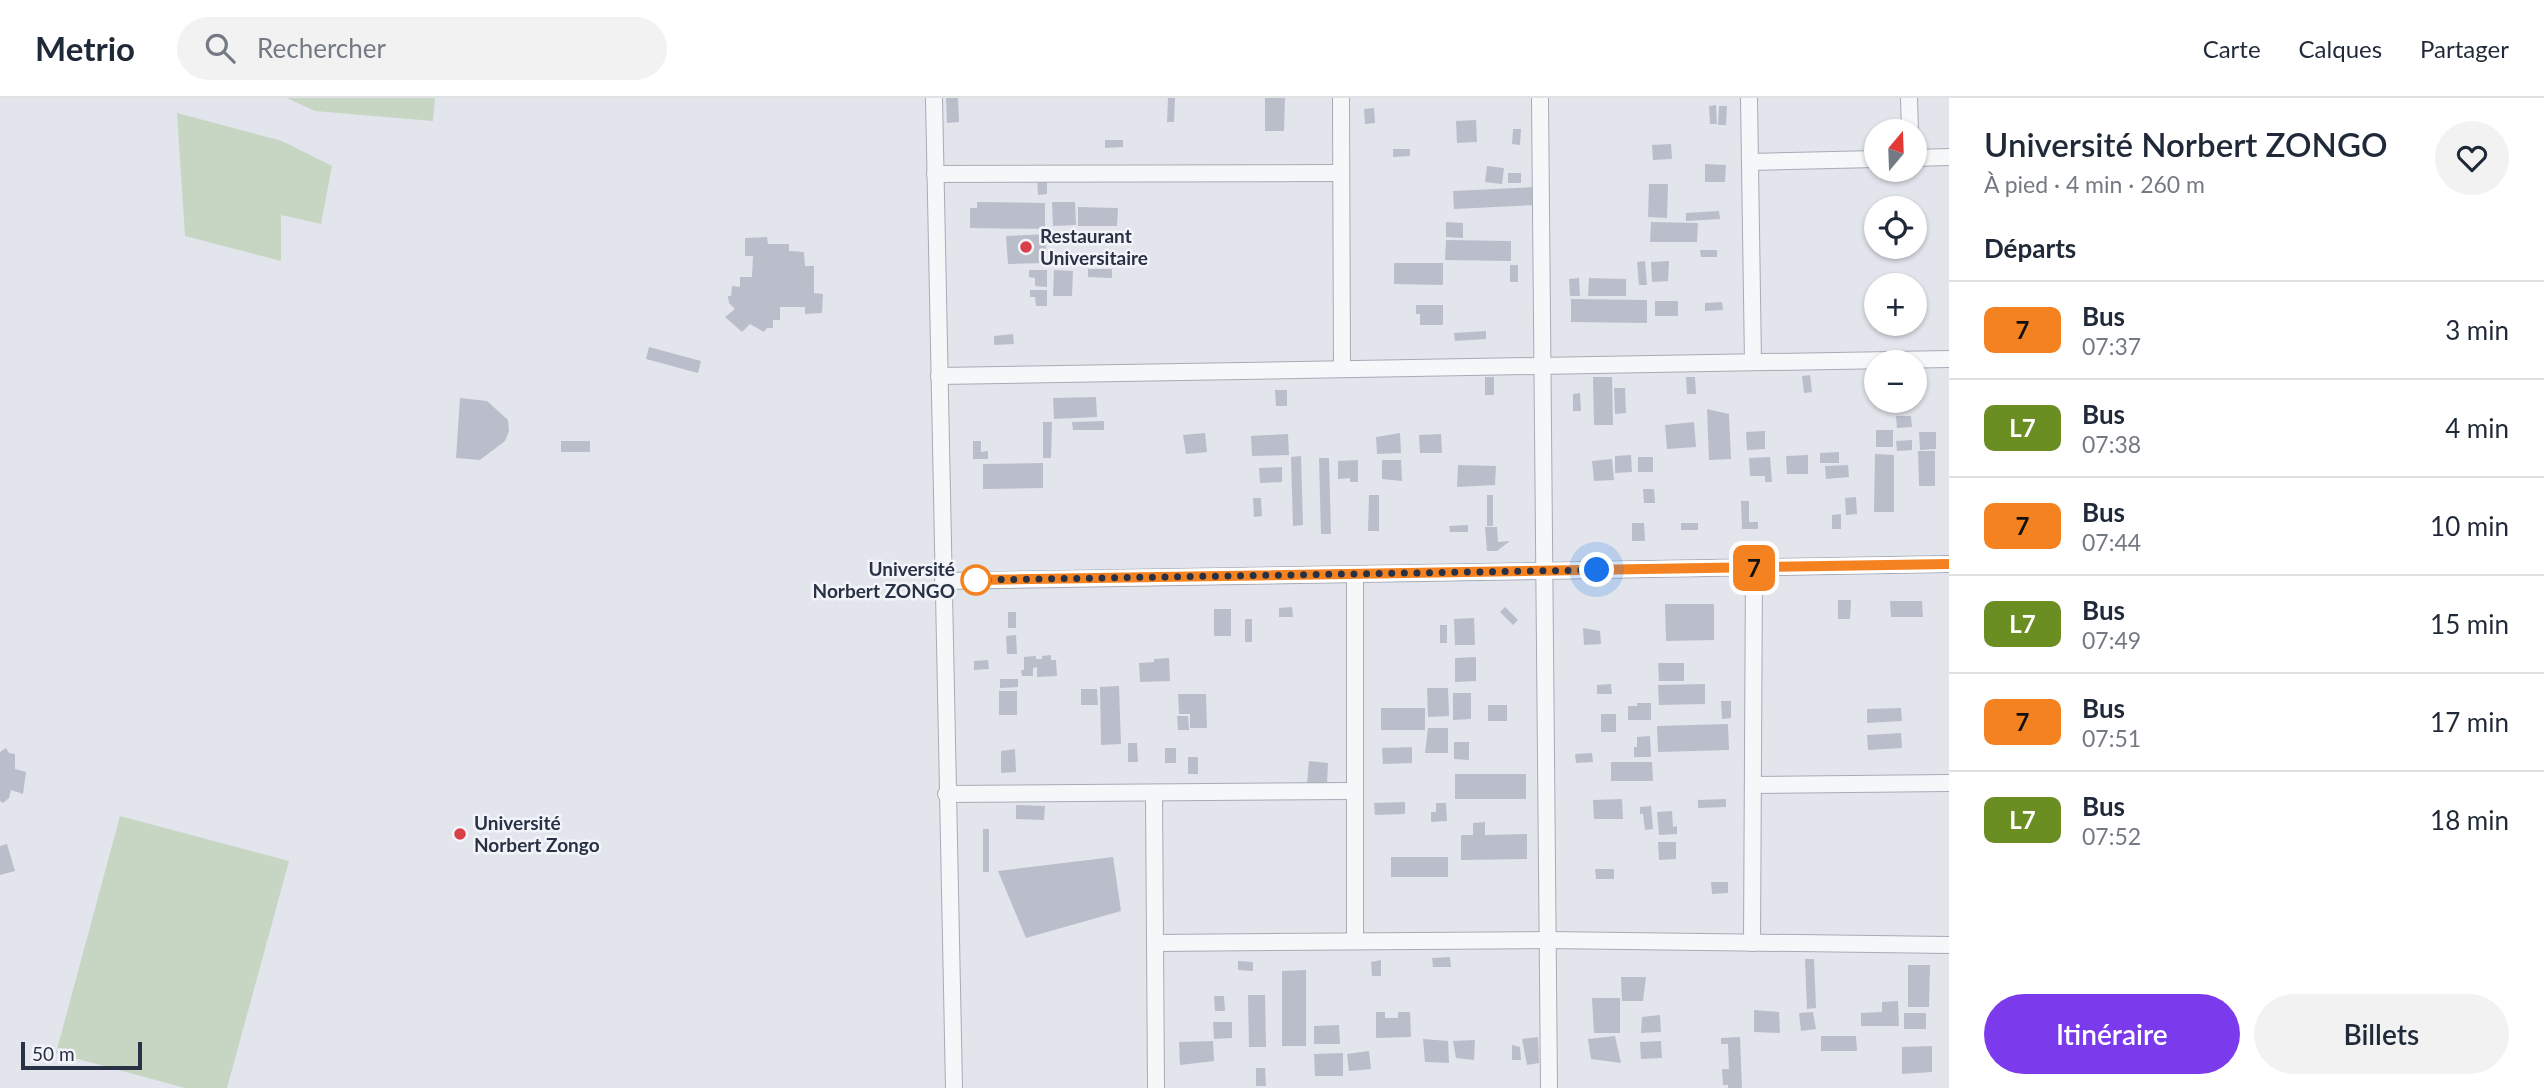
<!DOCTYPE html>
<html lang="fr">
<head>
<meta charset="utf-8">
<style>
  body { margin:0; font-family:Lato,sans-serif; background:#f2f2f3; color:#1f2937; height:100vh; display:flex; flex-direction:column; font-size:26px; white-space:nowrap }
  * { box-sizing:border-box; margin:0 }
  p { font-size:23px; color:#747a83 }
  .icon { flex:none; width:38px; height:38px; fill:none; stroke:currentColor; stroke-width:2; stroke-linecap:round; stroke-linejoin:round }
  .map { position:relative; flex:1; overflow:hidden }
  .details { display:flex; flex-direction:column; background:#fff; width:595px }
  .details>* { flex:none }
  .badge { padding:0 14px; border-radius:10px; font-size:24px; line-height:46px }
  .needle { width:46px; rotate:19deg }
  .tools { position:absolute; left:1864px; top:21px; display:grid; gap:14px }
  .tools a { display:grid; place-items:center; width:63px; height:63px; border-radius:50%; background:#fff; box-shadow:0 2px 5px #0004; font-size:35px }
  .scale { position:absolute; left:21px; bottom:18px; width:121px; box-sizing:border-box; padding-left:7px; border:4px solid #293145; border-top:0; font-size:19px; line-height:24px; white-space:nowrap; color:#293145; -webkit-text-stroke:5px #f2f4f9; paint-order:stroke }
  .you { position:absolute; width:35px; height:35px; margin:-18px; border:5px solid #fff; border-radius:50%; background:#1a73e8; box-shadow:0 0 0 10px #1a73e833 }
  .map>.badge { position:absolute; translate:-50% -50%; box-shadow:0 0 0 4px #fff }
  h2 { padding:0 35px; font-size:26px; line-height:63px }
  .round { display:grid; place-items:center; flex:none; width:74px; height:74px; border-radius:37px; background:#f2f2f3 }
  .head { display:flex; align-items:center; justify-content:space-between; height:119px; padding:0 35px }
  h1 { font-size:33px; font-weight:600; line-height:52px }
  .primary-button { display:flex; gap:14px; margin-top:auto; padding:14px 35px }
  .primary-button a { flex:1; height:80px; border-radius:42px; background:#7c3aed; color:#fff; font-size:28px; font-weight:600; line-height:80px; text-align:center }
  .primary-button a+a { background:#f2f2f3; color:#1f2937 }
  ul { padding:0; list-style:none }
  li { display:flex; align-items:center; gap:21px; height:98px; padding:0 35px; border-top:2px solid #e0e1e3 }
  li div { flex:1 }
  li b { display:block; font-size:26px }
  li em { font-style:normal }
  li .badge { min-width:77px; font-weight:700; text-align:center }
  header { display:flex; align-items:center; gap:42px; box-sizing:border-box; height:98px; padding:0 35px; background:#fff; border-bottom:2px solid #e0e1e3 }
  header strong { font-size:33px }
  nav { display:flex; gap:38px; margin-inline-start:auto; font-size:24px }
  .search { width:490px; height:63px; background:#f2f2f3; display:flex; align-items:center; gap:18px; box-sizing:border-box; padding:0 24px; border-radius:38px; color:#747a83; font-size:26px }
  main { display:flex; flex:1; min-height:0 }
  .map>svg:first-child { display:block }
</style>
</head>
<body>
<header>
<strong>Metrio</strong>
<div class="search"><svg class="icon" aria-label="search" viewBox="0 0 24 24"><circle cx="10" cy="10" r="6"/><path d="M15 15l6 6"/></svg>Rechercher</div>
<nav><a>Carte</a><a>Calques</a><a>Partager</a></nav>
</header>
<main>
<div class="map">
<svg width="1949" height="990" viewBox="0 0 1949 990">
  <rect width="100%" height="100%" fill="#e2e5ec"/>
  <g fill="#c6d6c3">
    <polygon points="287,0 435,0 433,23 315,13"/>
    <polygon points="177,15 282,43 332,68 321,126 281,117 281,163 185,138"/>
    <polygon points="120,718 289,763 227,990 185,990 56,955"/>
  </g>
  <g fill="#b9beca">
    <polygon points="946,0 958,0 959,24 947,25"/>
    <polygon points="1168,0 1175,0 1174,24 1167,24"/>
    <polygon points="1265,0 1285,0 1284,33 1265,33"/>
    <polygon points="1716,7 1717,26 1710,26 1709,8"/>
    <polygon points="1719,8 1727,8 1726,27 1718,27"/>
    <polygon points="1374,10 1375,25 1365,26 1364,11"/>
    <polygon points="1476,22 1477,44 1457,45 1456,23"/>
    <polygon points="1513,31 1521,31 1520,47 1512,46"/>
    <polygon points="1105,42 1123,42 1123,49 1105,50"/>
    <polygon points="1671,46 1672,61 1653,62 1652,47"/>
    <polygon points="1393,51 1410,51 1410,58 1393,59"/>
    <polygon points="1705,66 1726,67 1725,84 1705,84"/>
    <polygon points="1487,68 1504,70 1502,86 1485,84"/>
    <rect x="1508" y="75" width="13" height="10"/>
    <polygon points="1037,80 1047,80 1047,96 1038,97"/>
    <polygon points="1649,86 1668,86 1667,120 1648,119"/>
    <polygon points="1535,89 1536,107 1454,111 1453,93"/>
    <polygon points="977,104 1045,105 1045,131 970,130 970,110 977,110"/>
    <polygon points="1052,104 1075,104 1076,127 1053,128"/>
    <polygon points="1078,109 1118,110 1117,128 1078,128"/>
    <polygon points="1719,113 1720,121 1686,123 1686,115"/>
    <polygon points="1446,124 1463,125 1463,140 1446,139"/>
    <polygon points="1651,124 1698,125 1697,144 1650,144"/>
    <polygon points="1047,136 1045,165 1008,166 1006,138"/>
    <polygon points="767,139 768,146 789,146 789,153 804,154 805,168 814,168 814,195 823,196 822,215 805,216 805,209 780,209 780,222 773,222 773,230 767,230 764,234 750,226 742,234 725,219 735,211 729,205 728,198 731,198 732,188 740,189 740,179 752,179 753,158 745,158 745,140"/>
    <polygon points="1446,142 1511,143 1511,163 1445,162"/>
    <polygon points="1700,152 1717,152 1717,159 1701,159"/>
    <rect x="1107" y="160" width="18" height="8"/>
    <polygon points="1645,163 1647,187 1639,187 1637,164"/>
    <polygon points="1669,163 1668,183 1652,184 1651,164"/>
    <polygon points="1394,165 1443,165 1443,187 1394,186"/>
    <rect x="1510" y="167" width="8" height="17"/>
    <polygon points="1088,171 1112,171 1112,180 1088,179"/>
    <polygon points="1029,172 1047,172 1047,189 1035,188 1035,180 1029,179"/>
    <polygon points="1054,172 1073,173 1072,198 1053,198"/>
    <polygon points="1579,180 1580,198 1570,198 1569,181"/>
    <polygon points="1589,180 1626,181 1626,198 1588,198"/>
    <polygon points="1030,192 1047,192 1047,208 1036,208 1035,199 1030,199"/>
    <polygon points="1571,201 1647,202 1647,225 1571,224"/>
    <rect x="1655" y="203" width="23" height="15"/>
    <polygon points="1722,204 1723,212 1705,213 1705,205"/>
    <polygon points="1416,207 1443,207 1443,227 1420,227 1420,216 1416,216"/>
    <polygon points="1486,233 1486,241 1455,243 1454,235"/>
    <polygon points="1013,236 1014,246 994,247 994,238"/>
    <polygon points="649,249 701,263 698,275 646,261"/>
    <polygon points="1810,277 1812,294 1804,295 1802,278"/>
    <rect x="1485" y="279" width="9" height="18"/>
    <polygon points="1593,279 1612,279 1613,327 1594,327"/>
    <polygon points="1686,279 1695,279 1696,296 1687,296"/>
    <polygon points="1614,290 1625,290 1626,315 1615,316"/>
    <polygon points="1275,292 1287,292 1287,308 1276,308"/>
    <polygon points="1580,295 1581,313 1573,313 1573,296"/>
    <polygon points="1096,299 1097,319 1054,321 1053,300"/>
    <polygon points="460,300 487,303 508,322 509,333 505,343 480,362 456,360"/>
    <polygon points="1707,311 1729,316 1731,361 1709,362"/>
    <polygon points="1896,318 1911,318 1912,329 1897,330"/>
    <polygon points="1104,323 1104,332 1073,332 1072,324"/>
    <polygon points="1043,324 1052,324 1051,360 1043,360"/>
    <polygon points="1694,324 1696,349 1667,351 1665,327"/>
    <rect x="1876" y="332" width="17" height="17"/>
    <polygon points="1765,333 1765,351 1747,352 1746,334"/>
    <polygon points="1919,334 1936,334 1936,351 1920,352"/>
    <polygon points="1205,335 1207,354 1186,356 1183,337"/>
    <polygon points="1400,335 1401,355 1377,356 1376,339"/>
    <polygon points="1288,336 1289,357 1252,358 1251,338"/>
    <polygon points="1441,336 1442,355 1420,355 1419,337"/>
    <polygon points="1912,342 1912,352 1897,353 1896,343"/>
    <rect x="561" y="343" width="29" height="11"/>
    <polygon points="973,343 981,343 981,354 988,353 988,361 973,361"/>
    <polygon points="1918,353 1935,353 1935,388 1919,388"/>
    <polygon points="1839,354 1839,365 1820,365 1820,355"/>
    <polygon points="1875,356 1894,357 1894,414 1874,414"/>
    <polygon points="1631,357 1632,374 1615,375 1615,358"/>
    <polygon points="1808,357 1808,376 1787,376 1786,358"/>
    <polygon points="1301,358 1303,427 1293,428 1291,359"/>
    <rect x="1638" y="359" width="15" height="15"/>
    <polygon points="1770,359 1772,384 1765,384 1765,378 1750,378 1749,360"/>
    <polygon points="1319,360 1329,360 1331,436 1321,436"/>
    <polygon points="1612,361 1614,382 1594,383 1592,363"/>
    <polygon points="1358,362 1358,384 1350,384 1350,380 1338,381 1338,363"/>
    <polygon points="1382,362 1401,362 1402,383 1382,381"/>
    <polygon points="1043,365 1043,390 983,391 983,366"/>
    <polygon points="1458,367 1496,368 1495,387 1457,389"/>
    <polygon points="1848,367 1849,379 1826,381 1825,368"/>
    <polygon points="1282,369 1282,384 1260,385 1259,370"/>
    <polygon points="1643,391 1654,391 1655,405 1644,405"/>
    <polygon points="1369,397 1379,397 1379,433 1368,433"/>
    <rect x="1487" y="397" width="6" height="31"/>
    <polygon points="1856,399 1857,416 1846,417 1845,400"/>
    <polygon points="1253,400 1261,400 1262,418 1254,419"/>
    <polygon points="1741,403 1749,403 1749,424 1758,424 1758,431 1742,431"/>
    <polygon points="1841,416 1841,431 1832,431 1832,417"/>
    <polygon points="1632,425 1644,425 1645,443 1632,443"/>
    <rect x="1681" y="425" width="17" height="7"/>
    <polygon points="1468,427 1468,434 1450,434 1449,428"/>
    <polygon points="1485,429 1497,429 1498,444 1510,443 1497,453 1487,453"/>
    <polygon points="1838,502 1851,502 1850,521 1838,521"/>
    <polygon points="1890,503 1922,503 1923,519 1891,519"/>
    <polygon points="1665,506 1714,506 1714,542 1666,543"/>
    <polygon points="1292,509 1293,519 1279,519 1279,510"/>
    <polygon points="1505,509 1518,522 1513,527 1500,514"/>
    <rect x="1214" y="511" width="17" height="27"/>
    <rect x="1008" y="514" width="8" height="16"/>
    <polygon points="1474,520 1475,547 1455,547 1454,521"/>
    <rect x="1245" y="521" width="7" height="23"/>
    <rect x="1440" y="527" width="7" height="18"/>
    <polygon points="1583,530 1600,533 1601,546 1584,547"/>
    <polygon points="1016,537 1017,556 1007,556 1006,538"/>
    <polygon points="1051,557 1051,562 1056,562 1057,578 1037,579 1037,569 1033,570 1033,578 1022,578 1021,572 1024,572 1024,559 1036,558 1036,561 1042,561 1042,558"/>
    <polygon points="1476,559 1476,583 1455,584 1455,560"/>
    <polygon points="1169,560 1170,583 1140,584 1139,565 1154,564 1154,561"/>
    <polygon points="988,562 989,571 974,572 974,563"/>
    <polygon points="1658,565 1684,565 1684,583 1659,583"/>
    <polygon points="1000,581 1018,581 1018,589 1000,590"/>
    <polygon points="1611,586 1612,596 1597,596 1597,587"/>
    <polygon points="1705,586 1705,606 1659,607 1658,587"/>
    <polygon points="1119,588 1121,646 1101,647 1100,589"/>
    <polygon points="1427,590 1448,590 1449,618 1428,619"/>
    <polygon points="1081,591 1097,591 1098,607 1081,607"/>
    <rect x="999" y="593" width="18" height="24"/>
    <polygon points="1453,595 1471,595 1471,621 1453,622"/>
    <polygon points="1178,596 1206,596 1207,630 1190,630 1190,616 1179,616"/>
    <polygon points="1721,603 1731,603 1731,620 1722,621"/>
    <polygon points="1637,605 1651,605 1651,622 1628,622 1628,608 1637,608"/>
    <rect x="1488" y="607" width="19" height="16"/>
    <rect x="1381" y="610" width="44" height="22"/>
    <polygon points="1901,610 1902,623 1867,625 1867,611"/>
    <rect x="1601" y="616" width="15" height="18"/>
    <polygon points="1177,618 1188,618 1189,632 1178,632"/>
    <polygon points="1728,626 1729,652 1658,654 1657,628"/>
    <polygon points="1428,630 1448,630 1448,655 1425,655"/>
    <polygon points="1901,635 1902,650 1868,652 1867,637"/>
    <polygon points="1650,638 1651,659 1634,659 1634,649 1637,649 1637,639"/>
    <polygon points="1454,644 1469,644 1469,662 1454,661"/>
    <polygon points="1128,645 1137,645 1138,664 1128,664"/>
    <polygon points="1412,649 1412,665 1383,666 1382,650"/>
    <polygon points="6,650 9,655 15,656 15,671 26,674 23,696 11,692 9,700 3,705 0,703 0,654"/>
    <rect x="1165" y="650" width="11" height="15"/>
    <polygon points="1015,651 1016,674 1001,675 1001,653"/>
    <polygon points="1592,655 1593,664 1576,665 1575,656"/>
    <rect x="1188" y="659" width="10" height="17"/>
    <polygon points="1309,663 1328,665 1327,687 1307,686"/>
    <polygon points="1611,664 1652,664 1653,683 1611,683"/>
    <rect x="1455" y="676" width="71" height="25"/>
    <polygon points="1622,701 1623,721 1594,721 1593,702"/>
    <polygon points="1726,701 1726,709 1698,710 1698,702"/>
    <polygon points="1405,704 1405,716 1375,717 1374,705"/>
    <polygon points="1436,705 1446,705 1447,723 1431,724 1431,714 1436,714"/>
    <polygon points="1016,707 1045,708 1044,722 1016,721"/>
    <polygon points="1651,708 1653,731 1645,732 1643,716 1640,716 1640,709"/>
    <polygon points="1672,713 1673,729 1677,728 1677,736 1659,737 1657,714"/>
    <polygon points="1485,724 1485,737 1527,736 1527,761 1461,762 1461,737 1473,737 1473,725"/>
    <rect x="983" y="731" width="6" height="43"/>
    <polygon points="1658,744 1676,744 1676,761 1659,762"/>
    <polygon points="7,746 15,773 0,777 0,748"/>
    <polygon points="1113,759 1121,813 1026,840 998,773"/>
    <rect x="1391" y="759" width="57" height="20"/>
    <polygon points="1595,771 1614,771 1614,781 1596,781"/>
    <polygon points="1711,784 1728,784 1728,795 1712,796"/>
    <polygon points="1450,859 1451,869 1433,869 1432,860"/>
    <polygon points="1805,861 1814,861 1816,910 1807,911"/>
    <polygon points="1381,862 1381,878 1372,878 1371,864"/>
    <polygon points="1238,863 1253,864 1253,873 1238,872"/>
    <polygon points="1908,867 1930,867 1929,909 1908,909"/>
    <polygon points="1306,872 1306,948 1282,948 1282,873"/>
    <polygon points="1621,879 1646,879 1643,903 1622,903"/>
    <polygon points="1248,897 1265,897 1266,949 1249,949"/>
    <polygon points="1214,898 1224,898 1225,913 1215,913"/>
    <polygon points="1592,900 1620,900 1620,935 1594,935"/>
    <polygon points="1898,903 1899,928 1861,928 1861,915 1882,914 1882,904"/>
    <polygon points="1754,912 1779,914 1780,935 1754,934"/>
    <polygon points="1376,914 1385,914 1385,920 1398,920 1398,914 1410,914 1411,939 1376,940"/>
    <polygon points="1813,914 1816,931 1801,933 1799,915"/>
    <rect x="1904" y="915" width="22" height="16"/>
    <polygon points="1660,917 1661,934 1641,935 1642,919"/>
    <polygon points="1213,924 1232,924 1232,940 1214,941"/>
    <polygon points="1339,927 1340,946 1314,946 1314,928"/>
    <polygon points="1615,938 1621,965 1591,961 1588,941"/>
    <polygon points="1821,938 1856,938 1857,953 1821,953"/>
    <polygon points="1538,939 1539,965 1527,967 1522,941"/>
    <polygon points="1740,939 1742,990 1728,990 1728,987 1723,987 1722,971 1729,971 1728,946 1721,946 1721,940"/>
    <polygon points="1423,941 1448,943 1449,965 1425,964"/>
    <polygon points="1475,942 1474,962 1456,960 1453,943"/>
    <polygon points="1213,943 1214,963 1180,967 1179,944"/>
    <polygon points="1661,943 1662,960 1641,961 1640,944"/>
    <polygon points="1512,947 1520,949 1521,962 1512,962"/>
    <polygon points="1932,948 1932,974 1902,976 1902,949"/>
    <polygon points="1369,953 1371,971 1349,973 1347,956"/>
    <polygon points="1343,955 1343,978 1315,978 1314,956"/>
    <polygon points="1256,970 1265,970 1266,988 1256,988"/>
  </g>
  <g fill="none" stroke-linecap="round" stroke-linejoin="round">
    <defs>
      <g id="street">
        <polyline points="934,0 954,990"/>
        <polyline points="1341,0 1342,271"/>
        <polyline points="1540,0 1549,990"/>
        <polyline points="1749,0 1753,264"/>
        <polyline points="1909,0 1910,33"/>
        <polyline points="1914,60 1949,59"/>
        <polyline points="1750,64 1876,61"/>
        <polyline points="935,76 1341,75"/>
        <polyline points="939,278 1949,261"/>
        <polyline points="1355,476 1355,842"/>
        <polyline points="943,483 1949,466"/>
        <polyline points="1753,687 1949,685"/>
        <polyline points="1154,695 1156,990"/>
        <polyline points="946,696 1354,693"/>
        <polyline points="1155,845 1547,842 1949,847"/>
        <polyline points="1752,845 1754,469"/>
      </g>
    </defs>
    <use href="#street" stroke="#a7abb7" stroke-width="18"/>
    <use href="#street" stroke="#f5f7f9" stroke-width="16"/>
  </g>
  <g fill="none" stroke-linecap="round" stroke-linejoin="round">
    <defs>
      <polyline id="line" points="976,482 1949,466"/>
    </defs>
    <use href="#line" stroke="#fff" stroke-width="16"/>
    <use href="#line" stroke="#f58220" stroke-width="10"/>
    <polyline stroke="#293145" stroke-width="7" stroke-dasharray="0 12.6" points="976,482 1597,472"/>
  </g>
  <g fill="#d83f49" stroke="#f2f4f9" stroke-width="2.5">
    <circle cx="1026" cy="149" r="7"/>
    <circle cx="460" cy="736" r="7"/>
  </g>
  <circle fill="#fff" stroke="#f58220" stroke-width="3.5" cx="976" cy="482" r="14"/>
  <g text-anchor="middle" stroke-width="5" stroke-linejoin="round" paint-order="stroke">
    <g font-size="19" font-weight="bold" fill="#293145" stroke="#f2f4f9" text-anchor="start">
      <text x="1040" y="145">Restaurant<tspan x="1040" dy="22">Universitaire</tspan></text>
      <text x="474" y="732">Université<tspan x="474" dy="22">Norbert Zongo</tspan></text>
    </g>
    <g font-size="19" font-weight="bold" fill="#293145" stroke="#f2f4f9" text-anchor="end">
      <text x="955" y="478">Université<tspan x="955" dy="22">Norbert ZONGO</tspan></text>
    </g>
  </g>
</svg>
<div class="tools">
<a><svg class="needle" viewBox="-14 -14 28 28"><path d="M0-13l5 13h-10z" fill="#e53935"/><path d="M0 13l5-13h-10z" fill="#747a83"/></svg></a>
<a><svg class="icon" aria-label="locate" viewBox="0 0 24 24"><circle cx="12" cy="12" r="6"/><path d="M12 2v4M12 18v4M2 12h4M18 12h4"/></svg></a>
<a>+</a>
<a>−</a>
</div>
<div class="scale">50 m</div>
<div class="you" style="left:1597px;top:472px"></div>
<b class="badge" style="left:1754px;top:470px;background:#f58220;color:#111">7</b>
</div>
<section class="details">
<div class="head"><div><h1>Université Norbert ZONGO</h1><p>À pied · 4 min · 260 m</p></div><a class="round"><svg class="icon" aria-label="heart" viewBox="0 0 24 24"><path d="M12 20l-8-8c-3-5 5-10 8-4 3-6 11-1 8 4z"/></svg></a></div>
<h2>Départs</h2>
<ul>
<li><span class="badge" style="background:#f58220;color:#111">7</span><div><b>Bus</b><p>07:37</p></div><em>3 min</em></li>
<li><span class="badge" style="background:#6b8e23;color:#fff">L7</span><div><b>Bus</b><p>07:38</p></div><em>4 min</em></li>
<li><span class="badge" style="background:#f58220;color:#111">7</span><div><b>Bus</b><p>07:44</p></div><em>10 min</em></li>
<li><span class="badge" style="background:#6b8e23;color:#fff">L7</span><div><b>Bus</b><p>07:49</p></div><em>15 min</em></li>
<li><span class="badge" style="background:#f58220;color:#111">7</span><div><b>Bus</b><p>07:51</p></div><em>17 min</em></li>
<li><span class="badge" style="background:#6b8e23;color:#fff">L7</span><div><b>Bus</b><p>07:52</p></div><em>18 min</em></li>
</ul>
<div class="primary-button"><a>Itinéraire</a><a>Billets</a></div>
</section>
</main>
</body>
</html>
